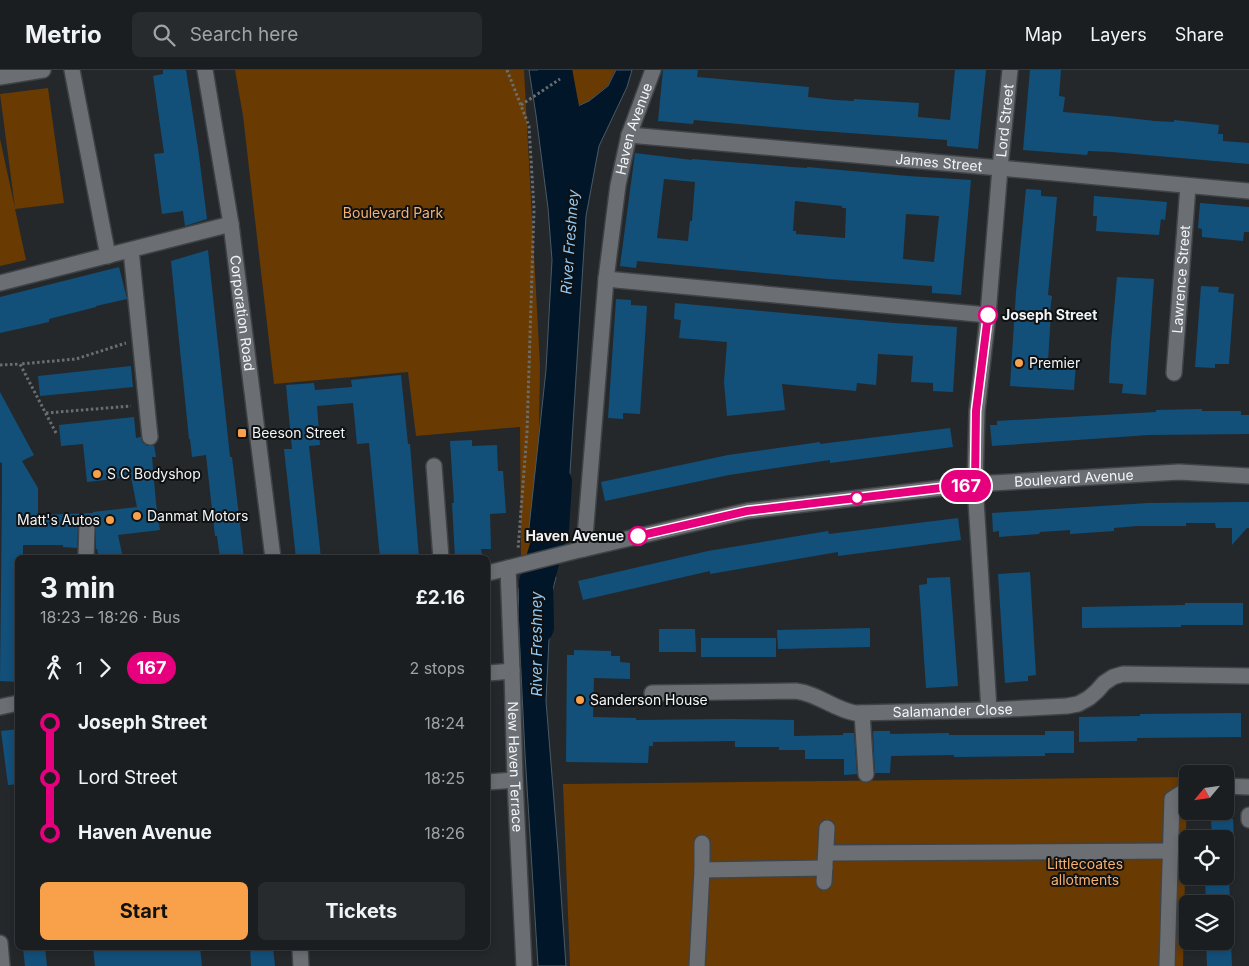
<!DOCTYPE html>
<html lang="en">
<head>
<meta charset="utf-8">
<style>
  body { margin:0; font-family:Inter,sans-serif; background:#282b2d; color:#f1f3f6; height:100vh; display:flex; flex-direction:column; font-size:19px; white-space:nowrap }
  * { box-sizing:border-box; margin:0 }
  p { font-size:16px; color:#a0a2a5 }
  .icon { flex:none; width:28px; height:28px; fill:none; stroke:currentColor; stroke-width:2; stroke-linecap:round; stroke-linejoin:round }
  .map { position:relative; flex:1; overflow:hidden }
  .side { position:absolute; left:15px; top:485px; width:475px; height:395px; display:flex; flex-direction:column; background:#1b1e20; border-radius:8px; box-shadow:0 2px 8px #0003,0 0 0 1px #393c3e }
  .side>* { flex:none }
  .badge { padding:0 10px; border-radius:16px; font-size:18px; line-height:32px }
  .needle { width:32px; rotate:241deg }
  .tools { position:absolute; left:1179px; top:695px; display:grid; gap:10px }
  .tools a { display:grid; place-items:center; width:55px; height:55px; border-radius:8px; background:#1b1e20; box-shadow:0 2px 8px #0003,0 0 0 1px #393c3e; font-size:25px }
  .map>.badge { position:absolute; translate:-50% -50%; box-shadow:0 0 0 2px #fff }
  .legs { display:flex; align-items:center; gap:8px; height:55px; padding:0 25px; font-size:16px }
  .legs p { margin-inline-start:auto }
  .overview { display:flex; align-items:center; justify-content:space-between; height:85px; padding:0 25px }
  h1 { font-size:28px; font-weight:700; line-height:38px }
  .primary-button { display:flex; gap:10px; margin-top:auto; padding:10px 25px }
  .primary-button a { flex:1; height:58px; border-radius:8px; background:#f8a14a; color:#111; font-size:20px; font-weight:700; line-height:58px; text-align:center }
  .primary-button a+a { background:#282b2d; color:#f1f3f6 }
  ul { padding:0 25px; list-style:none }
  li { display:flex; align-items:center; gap:18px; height:55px; font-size:19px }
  li i { display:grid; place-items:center; width:8px; height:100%; margin:0 6px; background:currentColor }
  li i::after { content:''; width:12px; height:12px; margin:-6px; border:4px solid; border-radius:50%; background:#1b1e20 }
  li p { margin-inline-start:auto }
  li:first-child i { background:linear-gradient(#0000 50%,currentColor 0) }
  li:last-child i { background:linear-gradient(currentColor 50%,#0000 0) }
  header { display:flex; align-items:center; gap:30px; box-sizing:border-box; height:70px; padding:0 25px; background:#1b1e20; border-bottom:1px solid #393c3e }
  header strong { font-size:24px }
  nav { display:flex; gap:28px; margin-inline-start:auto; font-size:18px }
  .search { width:350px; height:45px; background:#282b2d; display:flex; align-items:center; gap:12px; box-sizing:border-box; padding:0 18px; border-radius:8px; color:#a0a2a5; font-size:19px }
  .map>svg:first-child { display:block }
</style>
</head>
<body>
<header>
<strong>Metrio</strong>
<div class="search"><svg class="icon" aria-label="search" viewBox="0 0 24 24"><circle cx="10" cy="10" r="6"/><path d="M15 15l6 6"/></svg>Search here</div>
<nav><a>Map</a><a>Layers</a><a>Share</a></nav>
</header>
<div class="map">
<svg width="1249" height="896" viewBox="0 0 1249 896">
  <rect width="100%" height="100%" fill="#24282b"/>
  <g fill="#693a01">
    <polygon points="235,0 524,0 540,295 539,357 535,482 521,487 520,357 416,366 408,302 274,314 243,46"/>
    <polygon points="555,0 615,0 608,15 589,31 576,36 561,31"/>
    <polygon points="48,18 64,133 15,139 26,190 0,196 0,69 15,138 0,24"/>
    <polygon points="1186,707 1187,718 1183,896 570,896 563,714"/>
  </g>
  <g fill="#011628" stroke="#495966">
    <polygon points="529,0 555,0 561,32 576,37 589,31 608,16 616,0 632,0 627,17 599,76 586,146 567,451 562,457 529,467 529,458 546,300 552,190 548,138 536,45"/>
    <polygon points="556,507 551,527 546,631 558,781 566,896 538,896 525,684 518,541 519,518 526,514"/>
  </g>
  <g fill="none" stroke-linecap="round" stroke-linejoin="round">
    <g stroke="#011628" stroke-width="34">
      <polyline points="555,0 569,75"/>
      <polyline points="537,557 536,513 552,459 555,412"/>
    </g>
  </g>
  <g fill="#12507a" fill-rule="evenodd">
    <polygon points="163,0 186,0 198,78 207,149 185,156 183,141 162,144 154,84 164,83 153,6 163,4"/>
    <polygon points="663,0 698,0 697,7 809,17 808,27 835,30 854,31 854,29 919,33 918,47 950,50 955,0 986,0 978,79 947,76 947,70 807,60 694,50 693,54 658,51"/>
    <polygon points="1030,0 1061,0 1059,26 1065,27 1063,42 1110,46 1155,51 1174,52 1174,50 1219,55 1218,64 1223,64 1223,71 1249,73 1249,94 1112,82 1088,81 1087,85 1023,80"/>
    <path d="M635,83L692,90V89L792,97L807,98V97L908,106L971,110L961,225L932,223V216L829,209L637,191L636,198L620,196ZM664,109L695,112L692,151H690L688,171L657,168ZM795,131L842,136V138H846L845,168L796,164V161H793ZM906,144L939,146L934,192L903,189Z"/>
    <polygon points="1026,119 1041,120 1041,126 1057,127 1048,225 1052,226 1050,242 1051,242 1048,291 1076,293 1074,320 1010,316 1016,222"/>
    <polygon points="1094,126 1167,132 1165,150 1161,149 1159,165 1096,161 1097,146 1093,146"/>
    <polygon points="1200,133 1249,137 1249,162 1244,162 1243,171 1202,167 1202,159 1198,158"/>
    <polygon points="208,180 230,387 232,387 244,488 220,488 217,466 215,466 206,385 192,387 190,369 189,369 171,191"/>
    <polygon points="119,197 127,229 96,236 96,237 49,249 49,252 0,263 0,227"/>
    <polygon points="1117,207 1154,209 1146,325 1122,323 1123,314 1109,313 1111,272"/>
    <polygon points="1201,216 1219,217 1218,222 1234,224 1229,294 1215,294 1215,298 1195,297"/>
    <polygon points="616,229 631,230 631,235 647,236 640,344 623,343 623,349 608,348"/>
    <polygon points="675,233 894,253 957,257 953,322 933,321 933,313 911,312 913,286 878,284 876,315 857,313 856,321 782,314 785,340 727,346 724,312 727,272 679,268 681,250 674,249"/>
    <polygon points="131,296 133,317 40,326 38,306"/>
    <polygon points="401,305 408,374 410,374 419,488 380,488 369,373 357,374 353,333 317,336 320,375 309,376 321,488 296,488 284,379 292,379 286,315 314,313 315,320 352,317 351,310"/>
    <polygon points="0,322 34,385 22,391 38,418 38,445 67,444 69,446 68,444 93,443 93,442 137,437 131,407 87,412 83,374 61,376 59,355 134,347 136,368 141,367 142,372 147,376 150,376 154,375 156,387 152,387 156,433 160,460 118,465 123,488 99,488 97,479 96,479 96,455 95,451 92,447 88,446 82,447 79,451 78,455 77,478 63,477 63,475 23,475 23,488 18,488 18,612 0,611 2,419 2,392 0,393"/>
    <polygon points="1202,339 1202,341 1241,341 1241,345 1249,345 1249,364 1149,365 992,376 990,355 997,355 997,351 1156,342 1156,340"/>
    <polygon points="950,358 953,377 830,393 830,390 729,405 605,431 601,412 728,385 820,372 820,374"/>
    <polygon points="472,370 472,376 497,375 498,401 503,401 506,443 490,444 491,479 481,479 482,486 470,488 455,488 452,433 454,433 450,371"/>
    <polygon points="1249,432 1249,458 1247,458 1232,475 1232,458 1216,458 1215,453 1186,453 1186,456 1137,456 1114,458 1114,461 1070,464 1070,460 1040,462 1039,464 999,467 999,461 993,462 992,443 1148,433"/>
    <polygon points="958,448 961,470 838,486 838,482 710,504 710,501 583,530 578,511 708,481 828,461 829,464"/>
    <polygon points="1030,502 1036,605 1028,606 1028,611 1005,613 998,504"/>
    <polygon points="950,507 958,616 926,618 919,515 927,514 927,508"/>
    <polygon points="1185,533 1243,533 1243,555 1181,555 1181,557 1082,558 1082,537 1185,535"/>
    <polygon points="870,558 870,577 778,579 777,560"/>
    <polygon points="659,559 695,559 696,582 659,582"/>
    <rect x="701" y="568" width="75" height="19"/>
    <polygon points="574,580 611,581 611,586 620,586 620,592 630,593 630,609 594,608 593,647 636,648 636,650 731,649 794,650 794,666 843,665 843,663 854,663 857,704 844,705 844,689 805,689 805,680 779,680 779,677 735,677 735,671 653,672 653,676 649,676 648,693 566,692 567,585 574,585"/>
    <polygon points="1241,643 1241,667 1137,668 1137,671 1079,672 1079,647 1140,646 1140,644"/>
    <polygon points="18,659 18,714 8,715 1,661"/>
    <polygon points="874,661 890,661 890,664 949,663 949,665 1045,665 1045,661 1074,661 1074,683 1045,683 1045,686 954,687 954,685 891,686 890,703 875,703 873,662"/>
    <polygon points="1211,749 1233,749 1234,769 1212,769"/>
    <polygon points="1205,806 1229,806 1230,834 1206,834"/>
    <polygon points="1231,871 1232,896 1207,896 1206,872"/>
    <polygon points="23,878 45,878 47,896 25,896"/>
    <polygon points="93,878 200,878 202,896 95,896"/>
    <polygon points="250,878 273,878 275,896 251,896"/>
  </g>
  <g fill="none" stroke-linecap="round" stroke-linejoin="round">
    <defs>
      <g id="minor">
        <polyline points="72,0 108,186"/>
        <path id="s1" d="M205,0L231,154L273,488"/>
        <polyline points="0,7 43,0"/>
        <path id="s2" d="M629,65L1000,98L1249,121"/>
        <polyline points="131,180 150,367"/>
        <polyline points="606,209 988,245"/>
        <polyline points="0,213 231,154"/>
        <path id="s3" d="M1174,303L1188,116"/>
        <polyline points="434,396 441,488"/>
        <path id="s4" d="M584,479L606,209L618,115L629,65L653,0"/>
        <polyline points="86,488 87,455"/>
        <path id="s5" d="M508,498L512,601L515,710L524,896"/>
        <path id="s6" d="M488,503L575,481L747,441L975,414L1179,402L1249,406"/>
        <polyline points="488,603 512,601"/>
        <path id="s7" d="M652,623L796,621C819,624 833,639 855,643L989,640L1067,636L1078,634L1089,628L1097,621L1104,613L1113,607L1123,604L1249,606"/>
        <polyline points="0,637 18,633"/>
        <path id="s8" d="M989,640L975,414L977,341L988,245L1000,98L1010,0"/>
        <polyline points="862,643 866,704"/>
        <polyline points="488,712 515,710"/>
        <polyline points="1225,716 1249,717"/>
        <polyline points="1249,745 1249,750"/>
        <polyline points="826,783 1170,781"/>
        <polyline points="702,800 825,798"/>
        <polyline points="824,812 827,758"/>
        <polyline points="0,873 2,896"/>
        <polyline points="300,878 301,896"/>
        <polyline points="697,896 702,800 702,773"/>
        <polyline points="1167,896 1172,729 1183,722 1188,718"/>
      </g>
    </defs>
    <use href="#minor" stroke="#404346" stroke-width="18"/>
    <g stroke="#6a6e70" stroke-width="3" stroke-dasharray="2.5 2.5" stroke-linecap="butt">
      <polyline points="507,0 529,56 534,139 527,362 518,480"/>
      <polyline points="521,35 560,9"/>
      <polyline points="0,295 20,294"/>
      <polyline points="46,343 131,336"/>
      <polyline points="56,363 20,294 76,289 126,273"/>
    </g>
    <use href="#minor" stroke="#6b6f73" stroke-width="15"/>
  </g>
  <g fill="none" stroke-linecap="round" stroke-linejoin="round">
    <defs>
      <polyline id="line-1" points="638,466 747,441 975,414 976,341 988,245"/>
    </defs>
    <use href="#line-1" stroke="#fff" stroke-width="11"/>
    <use href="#line-1" stroke="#e6007e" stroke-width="8"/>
  </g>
  <g fill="#fff" stroke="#e6007e" stroke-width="2.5">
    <circle cx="988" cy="245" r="9"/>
    <circle cx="857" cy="428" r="6"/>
    <circle cx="638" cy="466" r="9"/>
  </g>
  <g fill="#f8a14a" stroke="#0f1112" stroke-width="2">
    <circle cx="1019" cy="293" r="5"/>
    <rect x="237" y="358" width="10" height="10" rx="2.5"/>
    <circle cx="97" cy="404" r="5"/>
    <circle cx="137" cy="446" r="5"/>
    <circle cx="110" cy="450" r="5"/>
    <circle cx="580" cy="630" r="5"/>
  </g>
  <g text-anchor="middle" stroke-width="4" stroke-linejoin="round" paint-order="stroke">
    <g font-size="14" fill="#f2f5f7" stroke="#0f1112">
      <text dy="5" stroke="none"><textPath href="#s8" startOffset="591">Lord Street</textPath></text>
      <text dy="5" stroke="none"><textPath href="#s4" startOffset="424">Haven Avenue</textPath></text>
      <text dy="5" stroke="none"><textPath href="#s2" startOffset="311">James Street</textPath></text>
      <text dy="5" stroke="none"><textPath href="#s3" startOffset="94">Lawrence Street</textPath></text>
      <text dy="5" stroke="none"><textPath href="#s1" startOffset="246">Corporation Road</textPath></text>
      <text dy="5" stroke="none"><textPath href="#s6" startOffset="595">Boulevard Avenue</textPath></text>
      <text dy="5" stroke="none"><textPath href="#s7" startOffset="305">Salamander Close</textPath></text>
      <text dy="5" stroke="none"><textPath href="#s5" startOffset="199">New Haven Terrace</textPath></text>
    </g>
    <g font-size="14" fill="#f6b070" stroke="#0f1112">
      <text x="393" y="148">Boulevard Park</text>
      <text x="1085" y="799">Littlecoates<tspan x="1085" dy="16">allotments</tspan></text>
    </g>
    <g font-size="14" font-weight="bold" fill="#f2f5f7" stroke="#0f1112" text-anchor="start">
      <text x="1002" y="250">Joseph Street</text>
      <text x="624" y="471" text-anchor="end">Haven Avenue</text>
    </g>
    <g font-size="14" fill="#f2f5f7" stroke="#0f1112" text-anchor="start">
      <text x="1029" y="298">Premier</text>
      <text x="252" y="368">Beeson Street</text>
      <text x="107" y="409">S C Bodyshop</text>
      <text x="147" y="451">Danmat Motors</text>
      <text x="100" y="455" text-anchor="end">Matt's Autos</text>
      <text x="590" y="635">Sanderson House</text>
    </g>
    <g font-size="15" font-style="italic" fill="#91c9f6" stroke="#0f1112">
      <text transform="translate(570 172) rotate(-86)" y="5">River Freshney</text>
      <text transform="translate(537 574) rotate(-90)" y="5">River Freshney</text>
    </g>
  </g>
</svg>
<div class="tools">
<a><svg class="needle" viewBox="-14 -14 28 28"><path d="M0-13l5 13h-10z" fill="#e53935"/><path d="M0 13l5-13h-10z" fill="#a0a2a5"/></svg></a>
<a><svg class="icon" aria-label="locate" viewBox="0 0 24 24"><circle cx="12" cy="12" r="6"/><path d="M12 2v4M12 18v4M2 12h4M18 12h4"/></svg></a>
<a><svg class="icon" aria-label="layers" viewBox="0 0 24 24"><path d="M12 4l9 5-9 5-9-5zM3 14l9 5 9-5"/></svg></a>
</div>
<b class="badge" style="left:966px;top:416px;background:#e6007e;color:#fff">167</b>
<section class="side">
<div class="overview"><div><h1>3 min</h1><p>18:23 – 18:26 · Bus</p></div><b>£2.16</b></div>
<div class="legs"><svg class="icon" aria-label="walk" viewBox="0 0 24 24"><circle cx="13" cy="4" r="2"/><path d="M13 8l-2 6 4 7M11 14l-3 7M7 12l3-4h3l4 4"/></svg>1<svg class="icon" aria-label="forward" viewBox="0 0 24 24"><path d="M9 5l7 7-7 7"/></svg><b class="badge" style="background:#e6007e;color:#fff">167</b><p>2 stops</p></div>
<ul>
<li><i style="color:#e6007e"></i><b>Joseph Street</b><p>18:24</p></li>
<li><i style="color:#e6007e"></i><span>Lord Street</span><p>18:25</p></li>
<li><i style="color:#e6007e"></i><b>Haven Avenue</b><p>18:26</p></li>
</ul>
<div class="primary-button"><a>Start</a><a>Tickets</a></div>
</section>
</div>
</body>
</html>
